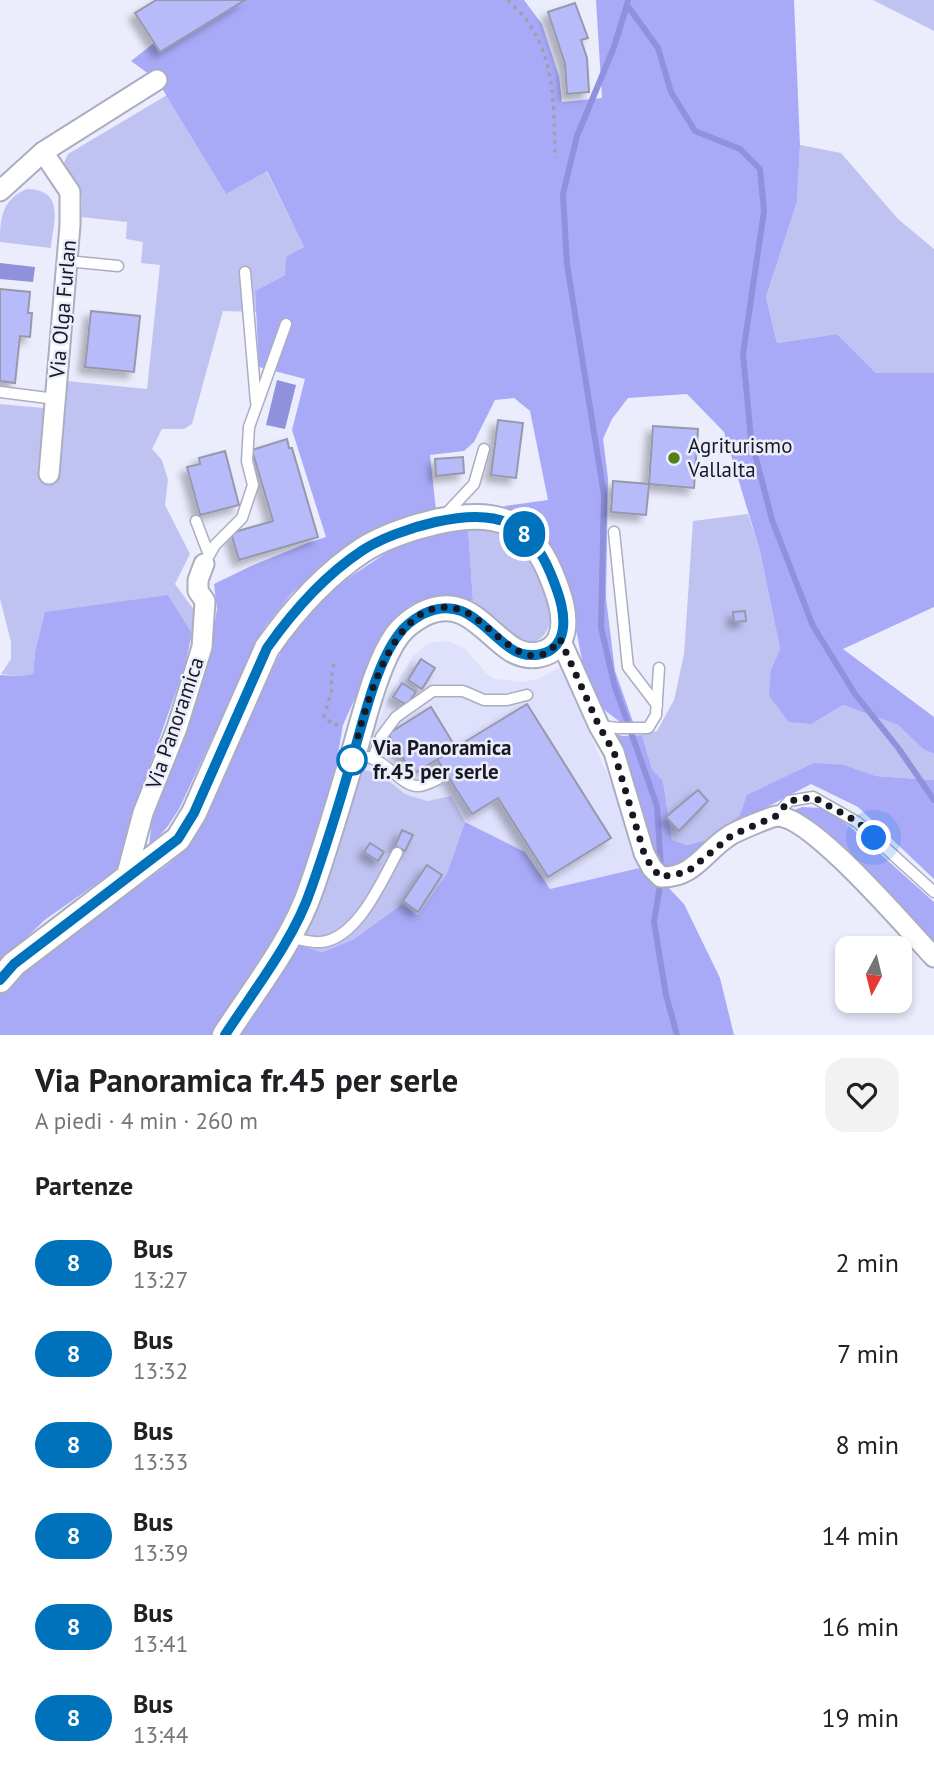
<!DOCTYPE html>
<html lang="it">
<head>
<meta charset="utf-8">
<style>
  body { margin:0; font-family:"PT Sans",sans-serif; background:#f2f2f2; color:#202124; height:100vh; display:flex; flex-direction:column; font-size:26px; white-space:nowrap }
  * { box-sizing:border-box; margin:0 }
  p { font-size:23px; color:#757577 }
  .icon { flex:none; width:38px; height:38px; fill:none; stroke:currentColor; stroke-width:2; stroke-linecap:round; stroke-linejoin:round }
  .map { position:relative; height:1035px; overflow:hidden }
  .sheet { display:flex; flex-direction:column; background:#fff; flex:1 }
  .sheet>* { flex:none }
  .badge { padding:0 14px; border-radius:23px; font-size:24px; line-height:46px }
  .needle { width:46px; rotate:187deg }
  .buttons { position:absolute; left:835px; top:936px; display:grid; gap:14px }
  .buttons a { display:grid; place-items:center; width:77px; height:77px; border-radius:14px; background:#fff; box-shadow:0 4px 10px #0003; font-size:35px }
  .you { position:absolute; width:35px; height:35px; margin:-18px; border:5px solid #fff; border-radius:50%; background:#1a73e8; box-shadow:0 0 0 10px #1a73e833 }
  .map>.badge { position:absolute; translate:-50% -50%; box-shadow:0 0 0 4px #fff }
  h2 { padding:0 35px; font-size:26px; line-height:63px }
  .round { display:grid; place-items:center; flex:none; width:74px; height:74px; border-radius:21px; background:#f2f2f2 }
  .headline { display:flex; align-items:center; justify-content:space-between; height:119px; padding:0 35px }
  h1 { font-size:33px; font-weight:700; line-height:52px }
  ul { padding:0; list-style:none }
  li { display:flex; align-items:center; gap:21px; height:91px; padding:0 35px }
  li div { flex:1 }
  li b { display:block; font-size:26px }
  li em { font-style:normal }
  li .badge { min-width:77px; font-weight:700; text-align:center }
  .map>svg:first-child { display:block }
</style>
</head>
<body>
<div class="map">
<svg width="934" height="1035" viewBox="0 0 934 1035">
  <defs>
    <filter id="shadow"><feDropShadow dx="-6" dy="6" stdDeviation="3.5" flood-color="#0004"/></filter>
  </defs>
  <rect width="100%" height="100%" fill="#ebedfd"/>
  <polygon fill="#dee0fc" points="448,641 464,648 486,673 495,679 523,682 538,679 560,667 648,866 550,889 525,852 465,822 451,796 427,801 405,794 380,774 360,769 365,749 395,685 413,656 429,643"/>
  <g fill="#c0c3f2">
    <polygon points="873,0 934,0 934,31"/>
    <path d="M167,95L226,194L266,170L304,247L285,275L255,291L256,312L223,311L192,424L184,429H162L152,449L162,460L168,480L165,505L190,554L175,584L197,614L192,633L168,595L35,653L33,674L20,676L1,674L11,659V642L0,599V404L44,408L40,480L56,482L67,381L147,389L160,265L141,263L143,242L126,239L127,222L81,217C84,190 80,185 63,165L68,154Z"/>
    <polygon points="800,145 841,153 898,219 934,249 934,373 876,373 837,334 777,343 766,297 797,202"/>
    <path d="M27,189C65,190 54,221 51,248L0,242C0,218 2,199 27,189Z"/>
    <polygon points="748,514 760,551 780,649 771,669 812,724 843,705 898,725 923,749 934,754 934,780 876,776 845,765 740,815 706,840 687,845 672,840 663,781 652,769 642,735 657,731 674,700 684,654 693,521"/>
    <path d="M468,528C480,530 494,531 505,536C531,547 570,621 538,640C531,643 524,644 518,640C503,632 486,612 473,601Z"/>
    <polygon points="360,769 380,774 405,794 427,801 451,796 465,822 447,873 418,915 402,904 354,939 322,952 298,945 325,888"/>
  </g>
  <g fill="#a8aaf8">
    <polygon points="245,0 524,0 542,24 559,76 562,102 602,98 596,0 794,0 800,145 797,202 766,297 777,343 837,334 876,373 934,373 934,607 843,649 934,717 934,754 923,749 898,725 843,705 812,724 789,722 769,696 771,669 780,649 760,551 724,432 687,394 628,398 612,419 603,439 608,478 606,598 615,671 633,722 620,722 598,705 583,665 570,599 550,548 504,506 548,500 530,411 514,398 495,400 474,442 464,451 430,455 436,510 324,565 292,593 264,628 179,809 168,826 149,848 153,806 200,691 212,639 217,609 214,584 251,566 310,542 326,537 292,430 305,379 259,367 255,291 285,275 286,257 304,247 267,171 226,194 157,80 131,61 154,43 160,52"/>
    <polygon points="468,528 473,601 452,596 432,597 412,604 399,616 381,641 343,725 336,766 303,880 280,927 211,1035 0,1035 0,994 21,971 169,864 190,844 208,812 239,738 282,650 294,632 338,585 398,545 440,531"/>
    <polygon points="168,595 192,633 185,666 148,771 119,868 46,919 0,962 0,675 20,676 33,674 35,653 45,612"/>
    <polygon points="608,732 623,736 642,735 652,769 663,781 672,840 687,845 706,840 740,815 747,795 814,763 845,765 876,776 934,780 934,879 858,807 811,784 737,823 699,856 671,870 654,861"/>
    <polygon points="802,807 822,808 839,817 934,902 934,944 786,813"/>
    <polygon points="465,822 525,852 550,889 648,866 684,904 720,978 734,1035 240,1035 298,945 322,952 354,939 402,904 418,915 447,873"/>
  </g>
  <g fill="#9091dd">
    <polygon points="0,263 35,267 33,282 0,279"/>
    <polygon points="277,380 296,385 285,429 266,425"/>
  </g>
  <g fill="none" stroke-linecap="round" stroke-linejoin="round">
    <g stroke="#9091dd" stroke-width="6">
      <polyline points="628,0 627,5 658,48 671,92 695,131 740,149 760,169 764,211 743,354 751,439 772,520 813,626 855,694 899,749 934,800"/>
      <polyline points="627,5 614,47 577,136 563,194 567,264 604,495 601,627 614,684 657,806 661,868"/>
      <polyline points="661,879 654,922 666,995 677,1035"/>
    </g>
  </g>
  <g fill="#b8bbfa" stroke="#9798ab" stroke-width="2" filter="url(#shadow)">
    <polygon points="156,0 245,0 160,52 135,13"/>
    <polygon points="575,3 588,38 581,40 587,58 589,92 567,94 565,64 548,12"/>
    <polygon points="0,289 30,292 28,313 32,313 30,337 20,336 15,383 0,381"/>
    <polygon points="91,311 140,316 134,372 85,367"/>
    <polygon points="498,420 523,423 516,478 491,475"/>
    <polygon points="653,426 698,429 694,488 649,484"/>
    <polygon points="287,439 289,448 292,448 318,537 239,560 231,533 273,521 252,450"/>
    <polygon points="225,451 239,505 200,515 187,467 200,464 199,458"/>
    <polygon points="463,457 464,473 436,476 435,459"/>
    <polygon points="613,481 649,484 646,515 611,512"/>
    <polygon points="745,611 746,621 734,622 733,612"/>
    <polygon points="421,659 435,668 422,689 408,680"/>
    <polygon points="402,683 416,692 407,705 393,697"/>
    <polygon points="527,704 611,838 548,877 498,798 472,814 437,759"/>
    <polygon points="431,707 456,748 413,774 388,734"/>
    <polygon points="698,790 708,801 679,831 666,817"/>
    <polygon points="402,830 413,835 405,851 395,846"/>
    <polygon points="370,843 384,852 378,861 364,852"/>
    <polygon points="427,865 442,875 418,912 403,901"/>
  </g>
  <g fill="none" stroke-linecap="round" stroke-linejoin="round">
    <defs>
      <g id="service">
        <polyline points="67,261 118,266"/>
        <polyline points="245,272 256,402"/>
        <polyline points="0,392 56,399"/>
        <polyline points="444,516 474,484 484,449"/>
        <polyline points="196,521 209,555"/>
        <polyline points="614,532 628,667 657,705"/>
        <polyline points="204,564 215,545 242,518 253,485 247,461 249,427 286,324"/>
        <polyline points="599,726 618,728 648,728 656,715 659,668"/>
        <path d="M368,757C387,762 402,785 416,786C423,787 432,782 438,779"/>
        <polyline points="373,759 381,737 396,717 433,691 463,691 484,700 507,700 527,695"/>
        <polyline points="776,816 789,801 813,797 857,822 934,892"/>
        <path d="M288,937C298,939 311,943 321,942C357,939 382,881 397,853"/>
      </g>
      <g id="minor">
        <polyline points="43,152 70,192 70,225 49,474"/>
        <polyline points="0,191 43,152 157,80"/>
        <path d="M560,639L599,726L614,752L644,853L652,868L661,877C695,878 706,849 732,834C740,830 769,817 777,816C812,816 907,929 934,957"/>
        <polyline points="125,881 143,813 177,728 202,647 205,601 198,591 198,580 204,564"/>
      </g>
      <path id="tertiary" d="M0,980L14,964L178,839L194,813L267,648C293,611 325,575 363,550C396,529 474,505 510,524C529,535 542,553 550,572C558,591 569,619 560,639C551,658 526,659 510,648C481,627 463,595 423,614C414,619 405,625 398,634C377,662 364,718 354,752C340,798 327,844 311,889C294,940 254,990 225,1035"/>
    </defs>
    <use href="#service" stroke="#abadc1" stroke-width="13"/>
    <use href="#minor" stroke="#abadc1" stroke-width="23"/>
    <use href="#tertiary" stroke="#abadc1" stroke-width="28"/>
    <g stroke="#9d9fab" stroke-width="3.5" stroke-dasharray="3.5 5" stroke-linecap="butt">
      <path d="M508,0C515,8 525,16 530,25C556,65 554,112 555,158"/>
      <polyline points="334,664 331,678 332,689 324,717 334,725 339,724"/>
    </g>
    <use href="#service" stroke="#fff" stroke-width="10"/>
    <use href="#minor" stroke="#fff" stroke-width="19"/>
    <use href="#tertiary" stroke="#fff" stroke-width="24"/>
  </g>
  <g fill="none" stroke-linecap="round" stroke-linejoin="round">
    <defs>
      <path id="line" d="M0,980L14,964L178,839L194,813L267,648C293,611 325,575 363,550C396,529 474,505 510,524C529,534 542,553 550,572C558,591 569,619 560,639C551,658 526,659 510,648C481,627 464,595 423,614C414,619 405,625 399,634C377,662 364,718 354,752C341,798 327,844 311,889C294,940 254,990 225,1035"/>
    </defs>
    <use href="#line" stroke="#fff" stroke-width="16"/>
    <use href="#line" stroke="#0072bc" stroke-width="10"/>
    <path stroke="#181920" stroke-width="7" stroke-dasharray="0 12.6" d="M352,760C363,715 394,583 463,611C493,623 529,685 560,639L599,726L614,752L644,853L652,868L661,877L687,872L732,835L776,816L789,801L813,797L858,822L874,838"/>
  </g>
  <circle fill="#508215" stroke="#ebedfd" stroke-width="2.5" cx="674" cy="458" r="7"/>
  <circle fill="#fff" stroke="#0072bc" stroke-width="3.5" cx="352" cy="760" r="14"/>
  <g text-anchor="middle" stroke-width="5" stroke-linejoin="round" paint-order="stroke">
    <g font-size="21" fill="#181920" stroke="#ebedfd">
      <text transform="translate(63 309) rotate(-85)" y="7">Via Olga Furlan</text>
      <text transform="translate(175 723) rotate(-71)" y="7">Via Panoramica</text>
    </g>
    <g font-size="21" fill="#181920" stroke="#ebedfd" text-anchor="start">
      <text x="688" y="453">Agriturismo<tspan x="688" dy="24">Vallalta</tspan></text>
    </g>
    <g font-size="21" font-weight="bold" fill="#181920" stroke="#ebedfd" text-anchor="start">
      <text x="373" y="755">Via Panoramica<tspan x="373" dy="24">fr.45 per serle</tspan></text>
    </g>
  </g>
</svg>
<div class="buttons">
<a><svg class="needle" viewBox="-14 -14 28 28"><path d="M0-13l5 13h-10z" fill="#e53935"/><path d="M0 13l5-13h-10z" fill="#757577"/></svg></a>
</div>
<div class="you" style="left:874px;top:838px"></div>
<b class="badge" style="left:524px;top:534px;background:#0072bc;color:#fff">8</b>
</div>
<section class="sheet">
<div class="headline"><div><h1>Via Panoramica fr.45 per serle</h1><p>A piedi · 4 min · 260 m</p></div><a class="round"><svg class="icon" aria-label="heart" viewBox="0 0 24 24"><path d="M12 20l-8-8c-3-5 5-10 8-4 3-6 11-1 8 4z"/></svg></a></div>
<h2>Partenze</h2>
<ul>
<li><span class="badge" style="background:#0072bc;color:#fff">8</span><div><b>Bus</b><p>13:27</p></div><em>2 min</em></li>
<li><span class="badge" style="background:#0072bc;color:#fff">8</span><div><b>Bus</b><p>13:32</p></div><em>7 min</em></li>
<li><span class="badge" style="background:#0072bc;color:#fff">8</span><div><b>Bus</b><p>13:33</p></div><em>8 min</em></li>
<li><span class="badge" style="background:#0072bc;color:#fff">8</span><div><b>Bus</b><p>13:39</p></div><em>14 min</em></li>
<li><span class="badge" style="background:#0072bc;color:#fff">8</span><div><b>Bus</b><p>13:41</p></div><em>16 min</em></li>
<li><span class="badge" style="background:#0072bc;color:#fff">8</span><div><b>Bus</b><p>13:44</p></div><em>19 min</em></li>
</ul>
</section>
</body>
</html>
